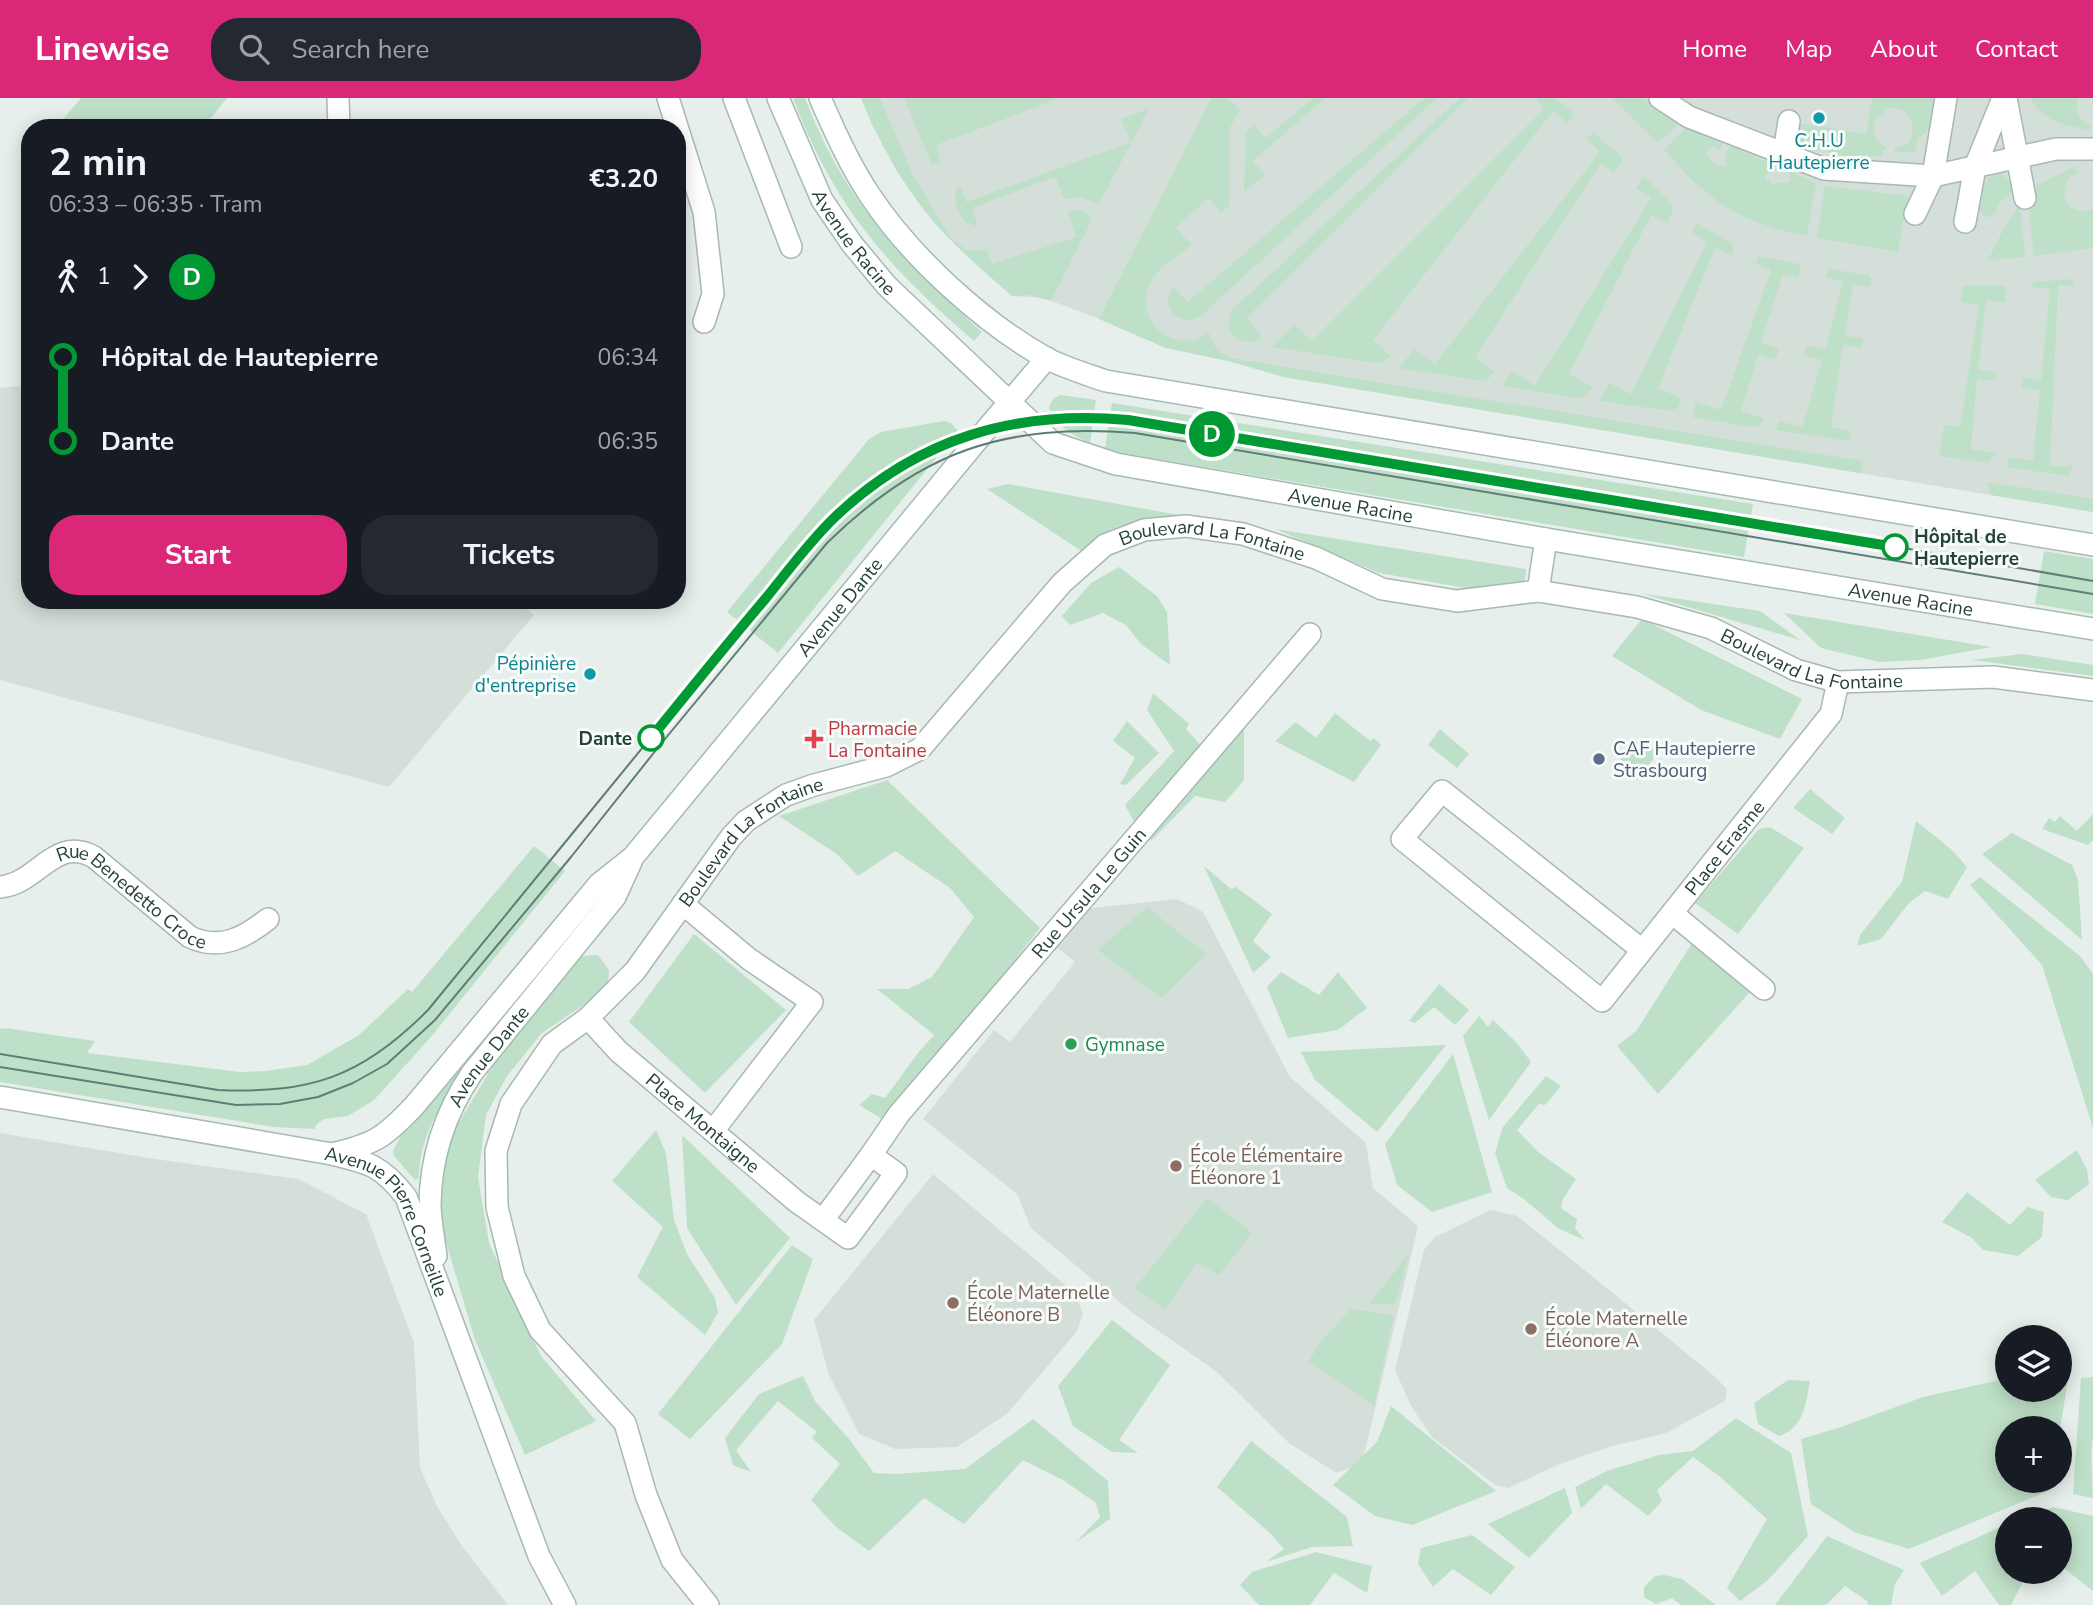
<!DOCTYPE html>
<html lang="en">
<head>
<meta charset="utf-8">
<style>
  body { margin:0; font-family:"Nunito Sans",sans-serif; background:#242831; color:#f1f3f6; height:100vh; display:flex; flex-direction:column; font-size:26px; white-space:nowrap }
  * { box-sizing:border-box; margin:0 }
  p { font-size:23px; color:#9ea1a6 }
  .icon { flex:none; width:38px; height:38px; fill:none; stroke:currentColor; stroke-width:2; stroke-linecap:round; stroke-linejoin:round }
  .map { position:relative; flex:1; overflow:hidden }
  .details { position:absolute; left:21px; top:21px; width:665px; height:490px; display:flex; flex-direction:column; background:#171b24; border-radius:28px; box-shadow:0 4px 18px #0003 }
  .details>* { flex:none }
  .badge { padding:0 14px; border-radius:23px; font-size:24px; line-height:46px }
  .buttons { position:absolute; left:1995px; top:1227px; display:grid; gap:14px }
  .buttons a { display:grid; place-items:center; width:77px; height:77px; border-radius:50%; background:#171b24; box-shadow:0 4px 18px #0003; font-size:35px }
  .map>.badge { position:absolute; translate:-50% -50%; box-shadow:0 0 0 4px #fff }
  .legs { display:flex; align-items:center; gap:10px; height:77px; padding:0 28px; font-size:23px }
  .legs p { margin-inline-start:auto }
  .head { display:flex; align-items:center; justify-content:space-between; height:119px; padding:0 28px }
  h1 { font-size:38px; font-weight:700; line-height:52px }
  .button { display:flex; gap:14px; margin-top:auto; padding:14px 28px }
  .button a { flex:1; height:80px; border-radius:28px; background:#db2777; color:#fff; font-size:28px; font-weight:700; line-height:80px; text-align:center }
  .button a+a { background:#242831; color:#f1f3f6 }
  ul { padding:0 28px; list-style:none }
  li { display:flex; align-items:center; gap:24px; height:84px; font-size:26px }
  li i { display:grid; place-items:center; width:10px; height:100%; margin:0 9px; background:currentColor }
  li i::after { content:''; width:18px; height:18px; margin:-9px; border:5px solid; border-radius:50%; background:#171b24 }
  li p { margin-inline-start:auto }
  li:first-child i { background:linear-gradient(#0000 50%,currentColor 0) }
  li:last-child i { background:linear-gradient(currentColor 50%,#0000 0) }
  header { display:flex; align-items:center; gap:42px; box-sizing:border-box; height:98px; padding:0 35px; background:#db2777; color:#fff }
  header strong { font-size:33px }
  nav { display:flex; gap:38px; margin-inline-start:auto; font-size:24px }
  .search { width:490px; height:63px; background:#242831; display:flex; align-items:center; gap:18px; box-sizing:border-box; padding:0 24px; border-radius:28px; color:#9ea1a6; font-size:26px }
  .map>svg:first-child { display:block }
</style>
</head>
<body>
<header>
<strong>Linewise</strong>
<div class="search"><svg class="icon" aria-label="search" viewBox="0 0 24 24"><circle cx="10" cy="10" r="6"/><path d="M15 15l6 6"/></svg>Search here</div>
<nav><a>Home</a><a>Map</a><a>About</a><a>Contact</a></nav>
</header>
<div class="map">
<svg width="2093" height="1507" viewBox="0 0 2093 1507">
  <rect width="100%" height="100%" fill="#e6efeb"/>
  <g fill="#d4dfda">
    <polygon points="861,0 2093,0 2093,414 1284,279 1228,263 1166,250 1104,223 1044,200 1012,198 969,160 932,121 899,77 872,27"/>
    <polygon points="30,287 30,502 517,502 534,517 389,689 0,582 0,290"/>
    <polygon points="1177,801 1203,814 1290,979 1366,1045 1373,1090 1418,1128 1362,1366 1336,1375 1289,1345 1217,1274 1133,1215 1031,1130 1017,1096 923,1021 994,932 1010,944 1075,864 1054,847 1082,811"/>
    <polygon points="0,1035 155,1061 298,1081 366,1116 414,1245 420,1370 437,1408 462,1448 508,1507 0,1507"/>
    <polygon points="933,1076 1075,1195 1083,1216 1077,1233 1008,1315 957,1349 895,1351 859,1336 829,1277 814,1222"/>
    <polygon points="1490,1112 1517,1118 1608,1191 1713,1277 1727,1291 1725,1303 1666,1335 1609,1349 1560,1366 1508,1390 1495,1387 1432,1339 1411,1308 1395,1272 1424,1152 1435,1139"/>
  </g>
  <g fill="#bfe0c8">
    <polygon points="81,0 227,0 203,30 56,30"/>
    <path d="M793,0H805C845,105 901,161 982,234L974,243C887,168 834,109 793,0Z"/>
    <path d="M861,0H880L912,75L951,140L966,152H987L992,166L1076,139L1068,114C1078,110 1087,113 1092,122L1051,203L1030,197L1012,198C985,174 956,150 933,123C902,86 879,44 861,0Z"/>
    <polygon points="904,0 1060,0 936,47 941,64 932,67"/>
    <path d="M1211,0H1228L1240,13L1229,31V107L1221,115L1209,100L1176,129L1191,147C1177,159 1154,172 1148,190C1138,220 1164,248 1194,242C1199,241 1205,237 1209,235C1214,248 1217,254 1230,260L1863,363L1860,375L1284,279L1228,263L1166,250L1099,221Z"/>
    <polygon points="1313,0 1325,0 1253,63 1265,77 1244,94 1246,34 1254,27 1266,40"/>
    <path d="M1424,0H1437L1202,217C1182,232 1156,208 1174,189L1188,204Z"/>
    <path d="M1460,0H1468L1247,220L1262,238L1258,243C1245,244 1234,244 1228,230L1231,213Z"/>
    <polygon points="1535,0 1556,0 1572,14 1573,18 1567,25 1553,13 1373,242 1391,258 1382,265 1376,265 1272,249 1294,227 1312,243 1544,11"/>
    <polygon points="1612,0 1644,0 1678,26 1658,45"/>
    <path d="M1872,0H1932C1941,16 1934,33 1917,40L1916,54H1894L1895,51L1908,45C1920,27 1909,6 1887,11L1874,24C1872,35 1875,43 1886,49L1881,58L1845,60L1789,41L1792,24L1866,36Z"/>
    <path d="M2030,0H2078C2074,13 2079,22 2091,28L2090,32C2064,27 2044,25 2030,0Z"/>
    <path d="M1149,11L1099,106L1079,99L1064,101L1055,79L972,110L978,128C960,127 953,106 956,91L960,87L966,104L1131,44L1121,21Z"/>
    <path d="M1687,29L1723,45L1720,52L1713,49L1706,56L1717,68H1726L1725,54L1730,48L1777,68L1765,79L1771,86L1790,84L1789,73L1816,85L1807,138C1735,123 1713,106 1664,52Z"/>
    <polygon points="1593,34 1623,60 1614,75 1601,65 1475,259 1494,274 1488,281 1481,283 1399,270 1414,251 1435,266 1600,54 1587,41"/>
    <path d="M2074,69L2077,74L2067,82L2064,99C2070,111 2080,117 2093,111V150L2034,158C2032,135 2023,105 2039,86Z"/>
    <path d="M1997,75L2005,78L2014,89L2009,98L1999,104L1996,114L1986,120C1969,107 1981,83 1997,75Z"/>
    <path d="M1644,78L1672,106L1673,113L1667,124L1651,117L1569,276L1592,289C1588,298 1584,299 1575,300L1502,288L1512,273L1535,288L1651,100L1636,90Z"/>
    <polygon points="1825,88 1908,98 1898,154 1817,140"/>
    <polygon points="2020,106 2025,159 1988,162 2004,130"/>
    <polygon points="1697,125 1732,146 1734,151 1731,156 1715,150 1658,290 1682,300 1678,310 1669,313 1600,303 1609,285 1631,296 1707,144 1692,134"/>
    <path d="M1759,158L1799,166L1801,170L1798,180L1783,176L1761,245L1779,251L1775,262L1758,257L1741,313L1764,320C1762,326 1759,329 1753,329L1692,319L1696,304L1721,312L1771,172L1755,165Z"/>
    <polygon points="1828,171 1868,177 1871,181 1870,189 1853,187 1845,238 1863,240 1862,250 1843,247 1831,329 1848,332 1852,338 1848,343 1776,332 1779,323 1802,329 1822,262 1803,257 1806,247 1825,252 1843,184 1826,179"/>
    <polygon points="2073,181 2074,188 2058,187 2050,368 2073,368 2068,378 2007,369 2008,360 2033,362 2040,292 2022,290 2023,280 2041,282 2050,191 2032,189 2033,184"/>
    <polygon points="1964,188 2003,188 2006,191 2005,204 1986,202 1978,272 1996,274 1995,283 1977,281 1971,351 1996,355 1988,365 1939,358 1944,327 1960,329 1979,207 1961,204"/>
    <path d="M1061,297L1096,302L1090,345C1075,339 1051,324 1049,308L1054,300Z"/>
    <polygon points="1112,305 1753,406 1744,459 1114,354 1105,351"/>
    <polygon points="944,323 951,325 958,333 778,555 727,514 869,341 881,334"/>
    <polygon points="1987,384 2093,401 2093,414 1991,397"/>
    <polygon points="1008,386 1179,417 1117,429 1083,454 987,391"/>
    <polygon points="1275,431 1526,471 1524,490 1477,492 1379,475"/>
    <polygon points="2044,453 2093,461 2093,516 2035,506"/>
    <polygon points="1119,469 1157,498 1167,514 1170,567 1141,546 1126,527 1103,515 1070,527 1062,518 1091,485"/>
    <polygon points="1640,495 1760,513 1800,542"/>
    <polygon points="1784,515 1991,549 1921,562 1879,564 1821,550"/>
    <polygon points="1642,521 1802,601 1780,641 1701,612 1612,558"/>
    <polygon points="2022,556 2093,567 2093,578 1972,562"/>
    <polygon points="1153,595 1189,626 1186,631 1207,654 1244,600 1244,682 1225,704 1195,698 1151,743 1135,725 1125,707 1174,653 1147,612"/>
    <polygon points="1335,615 1370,643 1374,640 1381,647 1354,684 1275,643 1296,624 1316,640"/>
    <polygon points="1127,623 1159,655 1126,687 1120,686 1135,660 1113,643"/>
    <polygon points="1440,631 1469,656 1457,670 1428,647"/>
    <polygon points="1635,643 1658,654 1638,682 1614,670"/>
    <polygon points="887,682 1040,830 887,1024 859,1007 872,996 885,1000 918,955 934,937 877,891 908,891 932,879 974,819 950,790 895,753 858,778 838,757 779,718"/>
    <polygon points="1810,691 1845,720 1832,736 1793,710"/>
    <polygon points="2093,716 2093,742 2088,747 2042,731 2049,720 2055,724 2060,718 2077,733"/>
    <polygon points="1916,723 1952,752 1967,769 1948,801 1925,793 1909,805 1881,841 1857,848 1860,837 1902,784"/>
    <polygon points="1770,729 1804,750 1738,836 1695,805 1759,731"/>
    <polygon points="2012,735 2072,767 2078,782 2082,842 1982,756"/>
    <polygon points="534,748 565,773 430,940 374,1002 348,1018 324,1021 316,1027 315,1031 274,1029 0,984 0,931 5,930 95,943 87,955 240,974 266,973 307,967 359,937 408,891 412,894"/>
    <polygon points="1204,768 1231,791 1236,789 1272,816 1253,843 1271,859 1253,875"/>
    <polygon points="1980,779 2080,858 2093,876 2093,1030 2042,867 1970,787"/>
    <path d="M596,798L603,804C574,840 545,876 515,912C476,961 420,1013 419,1080L415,1082L394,1058L393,1053L404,1032Z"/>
    <polygon points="1147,809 1206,856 1161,900 1098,852"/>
    <polygon points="694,836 786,912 705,995 629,924"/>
    <polygon points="1692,845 1750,894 1658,996 1617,948 1637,932"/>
    <polygon points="598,857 609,872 608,887 600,896 542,935 507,978 486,1017 478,1079 489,1145 541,1258 596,1323 525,1357 475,1242 438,1117 446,1046 516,929 580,858"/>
    <polygon points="1281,874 1319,897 1338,874 1367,910 1338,932 1288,940 1267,889"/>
    <polygon points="1439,886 1469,912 1455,927 1434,909 1415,925 1409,923"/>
    <polygon points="1479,918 1488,929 1493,922 1517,945 1531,964 1489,1022 1463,938"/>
    <polygon points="1446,947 1377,1034 1315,982 1301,954"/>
    <polygon points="1453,956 1492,1094 1432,1114 1397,1087 1385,1046"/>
    <polygon points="1546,978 1561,988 1545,1007 1539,1006 1517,1032 1538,1054 1576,1081 1563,1101 1561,1110 1577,1121 1575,1130 1585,1142 1559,1131 1525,1102 1507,1090 1495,1055 1503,1029"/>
    <polygon points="656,1032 666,1055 674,1122 687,1156 715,1200 718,1215 705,1237 637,1179 663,1129 612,1083"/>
    <polygon points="682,1037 790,1140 736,1207 687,1130"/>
    <polygon points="2077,1052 2087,1072 2089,1086 2068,1102 2051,1099 2035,1082"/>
    <polygon points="1967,1094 2010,1127 2027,1109 2044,1114 2042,1139 2018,1158 1983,1152 1972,1140 1942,1124"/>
    <polygon points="1207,1100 1252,1135 1219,1177 1197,1165 1165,1211 1134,1191"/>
    <polygon points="792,1147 813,1161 782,1246 690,1341 658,1316"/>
    <polygon points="1409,1156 1395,1207 1370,1205 1408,1157"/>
    <polygon points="1351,1211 1394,1217 1374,1308 1309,1263 1319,1246"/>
    <polygon points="1112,1222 1170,1267 1119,1342 1138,1355 1112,1354 1073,1328 1058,1288"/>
    <polygon points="2060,1269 2070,1271 2060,1330 2007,1330 2007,1382 2050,1383 2048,1393 1909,1451 1854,1434 1811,1406 1801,1341 1838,1330 1923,1299 2004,1281 2007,1277 2007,1292 2060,1292"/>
    <polygon points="803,1278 815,1303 849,1341 874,1375 897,1376 965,1371 1033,1321 1108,1383 1110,1421 1075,1445 1100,1419 1096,1405 1063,1382 1023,1362 964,1426 924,1400 869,1453 836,1429 811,1402 840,1366 812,1340 817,1334 778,1303 736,1352 751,1374 733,1367 725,1340 759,1296"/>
    <path d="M2093,1279V1340C2090,1348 2093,1388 2093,1400L2073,1396L2081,1280Z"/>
    <path d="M1788,1282L1810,1283C1806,1305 1804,1330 1779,1338L1758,1326L1754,1305Z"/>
    <polygon points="1391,1308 1496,1393 1412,1427 1375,1418 1333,1387 1377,1344"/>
    <polygon points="1736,1320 1791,1355 1808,1438 1768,1482 1740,1503 1727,1490 1767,1421 1719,1378 1693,1359 1657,1392 1662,1403 1648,1418 1606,1386 1581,1411 1575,1389 1607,1373 1659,1357 1693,1353"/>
    <polygon points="1251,1343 1347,1419 1353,1448 1312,1449 1266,1464 1284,1451 1270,1435 1217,1389"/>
    <polygon points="1565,1390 1572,1415 1529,1460 1488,1426"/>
    <polygon points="2053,1409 2093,1418 2093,1493 2060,1467 2060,1421 2022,1421"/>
    <polygon points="2007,1426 2007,1474 2028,1474 2011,1507 1999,1507 1975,1473 1942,1498 1920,1465"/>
    <polygon points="1472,1437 1515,1469 1491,1497 1453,1471 1433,1489 1418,1466 1421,1450"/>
    <polygon points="1827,1438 1904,1472 1895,1486 1891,1507 1868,1507 1867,1503 1845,1488 1826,1507 1775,1507"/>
    <polygon points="1316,1454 1372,1468 1367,1495 1334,1475 1310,1507 1259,1507 1240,1487 1252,1474"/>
    <polygon points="1664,1477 1682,1481 1716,1507 1681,1507 1672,1500 1656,1506 1644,1499 1644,1489 1655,1478"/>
  </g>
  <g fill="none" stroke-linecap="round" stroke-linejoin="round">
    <defs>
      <g id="street">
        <polyline points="338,0 339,30"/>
        <polyline points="668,0 704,114 713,196 704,224"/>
        <polyline points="734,0 791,149"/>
        <polyline points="1660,0 1689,19 1824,71 1933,78 2056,51 2093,51"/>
        <polyline points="2006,0 2025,100"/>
        <polyline points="1784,55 1789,23"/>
        <polyline points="1915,116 1933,78 1946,0"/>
        <polyline points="1965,124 1975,69 2003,0"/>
        <polyline points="1538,493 1546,441"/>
        <path id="s1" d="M0,789C38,786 54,737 94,759L190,839C220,853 244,840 268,821"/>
        <polyline points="683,806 749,861 812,904 713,1033"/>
        <polyline points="1642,852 1442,693 1402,741 1602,903 1672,815"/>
        <path id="s2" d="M1764,891L1672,815L1831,616L1838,584"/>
        <path id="s3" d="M588,920L618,953L797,1104L848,1140L896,1075L871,1057L823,1122"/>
        <path id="s4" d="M871,1057L899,1016L1310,536"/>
        <path id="s5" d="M708,1507L672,1462L646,1397L625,1325L540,1232L514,1178L497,1109L496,1053L511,1006L552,946L588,920L635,873L731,739L746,723L786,697L814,687L886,668L920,651L1062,485L1105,447L1144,432L1186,428L1243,436L1316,460L1382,491L1457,503L1538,493L1637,509L1711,530L1796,572L1838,584L1993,579L2093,592"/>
      </g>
      <g id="secondary">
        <path id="s6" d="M778,0L822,102L852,146L887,188L1053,345L1116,366L1546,441L2093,531"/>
        <path d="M820,0C835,34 850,68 871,99C911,159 983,225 1046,260C1065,270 1086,276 1106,283L2093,447"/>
        <path id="s7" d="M0,999L332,1056C370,1065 382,1068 406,1099L539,1458L565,1507"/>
        <path id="s8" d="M332,1056C375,1046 385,1039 415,1007L599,786L633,759L979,340L1047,260"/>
        <path id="s9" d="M436,1158C434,1142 431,1126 430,1109C430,1061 445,1015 472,975L615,799L631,764"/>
      </g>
    </defs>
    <use href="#street" stroke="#a8b8b2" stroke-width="24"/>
    <use href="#secondary" stroke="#a4bbb3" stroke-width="24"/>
    <use href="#street" stroke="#fff" stroke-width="21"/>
    <use href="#secondary" stroke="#fff" stroke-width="21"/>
    <g stroke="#5f7d75" stroke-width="2">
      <path d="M0,956L218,992C310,996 362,979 428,912C521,799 613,685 706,572C764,501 824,413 903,366C971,326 1050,315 1128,322L1743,422L2093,483"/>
      <path d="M0,969L236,1007L280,1006L318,999L353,985L387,966L435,922L571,759L660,647L827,445C921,353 1004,325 1135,335L2093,496"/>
    </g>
  </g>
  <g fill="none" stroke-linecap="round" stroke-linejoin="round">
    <defs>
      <path id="line-1" d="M651,640C689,593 727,546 766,500C788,473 809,444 835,419C918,340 1015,312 1128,322L1895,449"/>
    </defs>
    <use href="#line-1" stroke="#fff" stroke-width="16"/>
    <use href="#line-1" stroke="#093" stroke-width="10"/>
  </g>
  <g fill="#0f9aa8" stroke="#f7fbf9" stroke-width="2.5">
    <circle cx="1819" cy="20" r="7"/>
    <circle cx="590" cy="576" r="7"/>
  </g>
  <g fill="#fff" stroke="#093" stroke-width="3.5">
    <circle cx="1895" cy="449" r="12"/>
    <circle cx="651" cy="640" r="12"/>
  </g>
  <path fill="#e0444e" stroke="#f7fbf9" stroke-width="2.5" d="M810.5 630.5h7v7h7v7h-7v7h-7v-7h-7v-7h7z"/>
  <circle fill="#5c6f8a" stroke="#f7fbf9" stroke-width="2.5" cx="1599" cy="661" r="7"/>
  <circle fill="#2e9e5b" stroke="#f7fbf9" stroke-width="2.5" cx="1071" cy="946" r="7"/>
  <g fill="#8d6e63" stroke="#f7fbf9" stroke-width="2.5">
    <circle cx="1176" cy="1068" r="7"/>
    <circle cx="953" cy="1205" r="7"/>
    <circle cx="1531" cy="1231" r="7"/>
  </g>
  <g text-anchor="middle" stroke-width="6" stroke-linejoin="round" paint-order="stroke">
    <g font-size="19" fill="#0d838f" stroke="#f7fbf9">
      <text x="1819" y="49">C.H.U<tspan x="1819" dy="22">Hautepierre</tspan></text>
      <text x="576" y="572" text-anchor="end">Pépinière<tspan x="576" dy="22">d'entreprise</tspan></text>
    </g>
    <g font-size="19" fill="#24423a" stroke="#f7fbf9">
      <text dy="7" stroke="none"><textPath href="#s6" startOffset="164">Avenue Racine</textPath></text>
      <text dy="7" stroke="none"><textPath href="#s6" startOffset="752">Avenue Racine</textPath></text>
      <text dy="7" stroke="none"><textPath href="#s5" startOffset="1512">Boulevard La Fontaine</textPath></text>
      <text dy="7" stroke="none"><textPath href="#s6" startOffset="1320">Avenue Racine</textPath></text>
      <text dy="7" stroke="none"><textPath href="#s8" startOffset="754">Avenue Dante</textPath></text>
      <text dy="7" stroke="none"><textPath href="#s5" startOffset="2135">Boulevard La Fontaine</textPath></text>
      <text dy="7" stroke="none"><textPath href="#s5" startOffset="926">Boulevard La Fontaine</textPath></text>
      <text dy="7" stroke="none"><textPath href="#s2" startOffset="203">Place Erasme</textPath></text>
      <text dy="7" stroke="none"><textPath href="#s4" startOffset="341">Rue Ursula Le Guin</textPath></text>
      <text dy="7" stroke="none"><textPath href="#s1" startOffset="156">Rue Benedetto Croce</textPath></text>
      <text dy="7" stroke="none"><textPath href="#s9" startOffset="215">Avenue Dante</textPath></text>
      <text dy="7" stroke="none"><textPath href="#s3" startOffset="156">Place Montaigne</textPath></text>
      <text dy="7" stroke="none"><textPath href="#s7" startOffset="430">Avenue Pierre Corneille</textPath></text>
    </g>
    <g font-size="19" font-weight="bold" fill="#24423a" stroke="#f7fbf9" text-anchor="start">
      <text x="1914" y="445">Hôpital de<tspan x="1914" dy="22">Hautepierre</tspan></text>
      <text x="632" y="647" text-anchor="end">Dante</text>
    </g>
    <g font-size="19" fill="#be3a42" stroke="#f7fbf9" text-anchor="start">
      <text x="828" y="637">Pharmacie<tspan x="828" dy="22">La Fontaine</tspan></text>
    </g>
    <g font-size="19" fill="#4e5e75" stroke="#f7fbf9" text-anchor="start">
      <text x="1613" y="657">CAF Hautepierre<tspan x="1613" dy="22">Strasbourg</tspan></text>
    </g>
    <g font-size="19" fill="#27864d" stroke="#f7fbf9" text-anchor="start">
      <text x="1085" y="953">Gymnase</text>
    </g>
    <g font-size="19" fill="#785e54" stroke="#f7fbf9" text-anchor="start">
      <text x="1190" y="1064">École Élémentaire<tspan x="1190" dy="22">Éléonore 1</tspan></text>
      <text x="967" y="1201">École Maternelle<tspan x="967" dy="22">Éléonore B</tspan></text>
      <text x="1545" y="1227">École Maternelle<tspan x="1545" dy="22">Éléonore A</tspan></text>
    </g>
  </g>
</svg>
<div class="buttons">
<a><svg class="icon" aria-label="layers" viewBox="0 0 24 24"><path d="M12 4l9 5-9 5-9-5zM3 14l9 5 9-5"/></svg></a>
<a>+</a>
<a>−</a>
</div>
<b class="badge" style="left:1212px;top:336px;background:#093;color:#fff">D</b>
<section class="details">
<div class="head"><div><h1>2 min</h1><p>06:33 – 06:35 · Tram</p></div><b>€3.20</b></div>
<div class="legs"><svg class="icon" aria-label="walk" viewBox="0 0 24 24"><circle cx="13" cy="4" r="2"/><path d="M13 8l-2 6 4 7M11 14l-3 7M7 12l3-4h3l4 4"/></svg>1<svg class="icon" aria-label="forward" viewBox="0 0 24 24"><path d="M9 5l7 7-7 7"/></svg><b class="badge" style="background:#093;color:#fff">D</b></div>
<ul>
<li><i style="color:#093"></i><b>Hôpital de Hautepierre</b><p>06:34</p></li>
<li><i style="color:#093"></i><b>Dante</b><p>06:35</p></li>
</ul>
<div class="button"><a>Start</a><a>Tickets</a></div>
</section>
</div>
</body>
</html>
